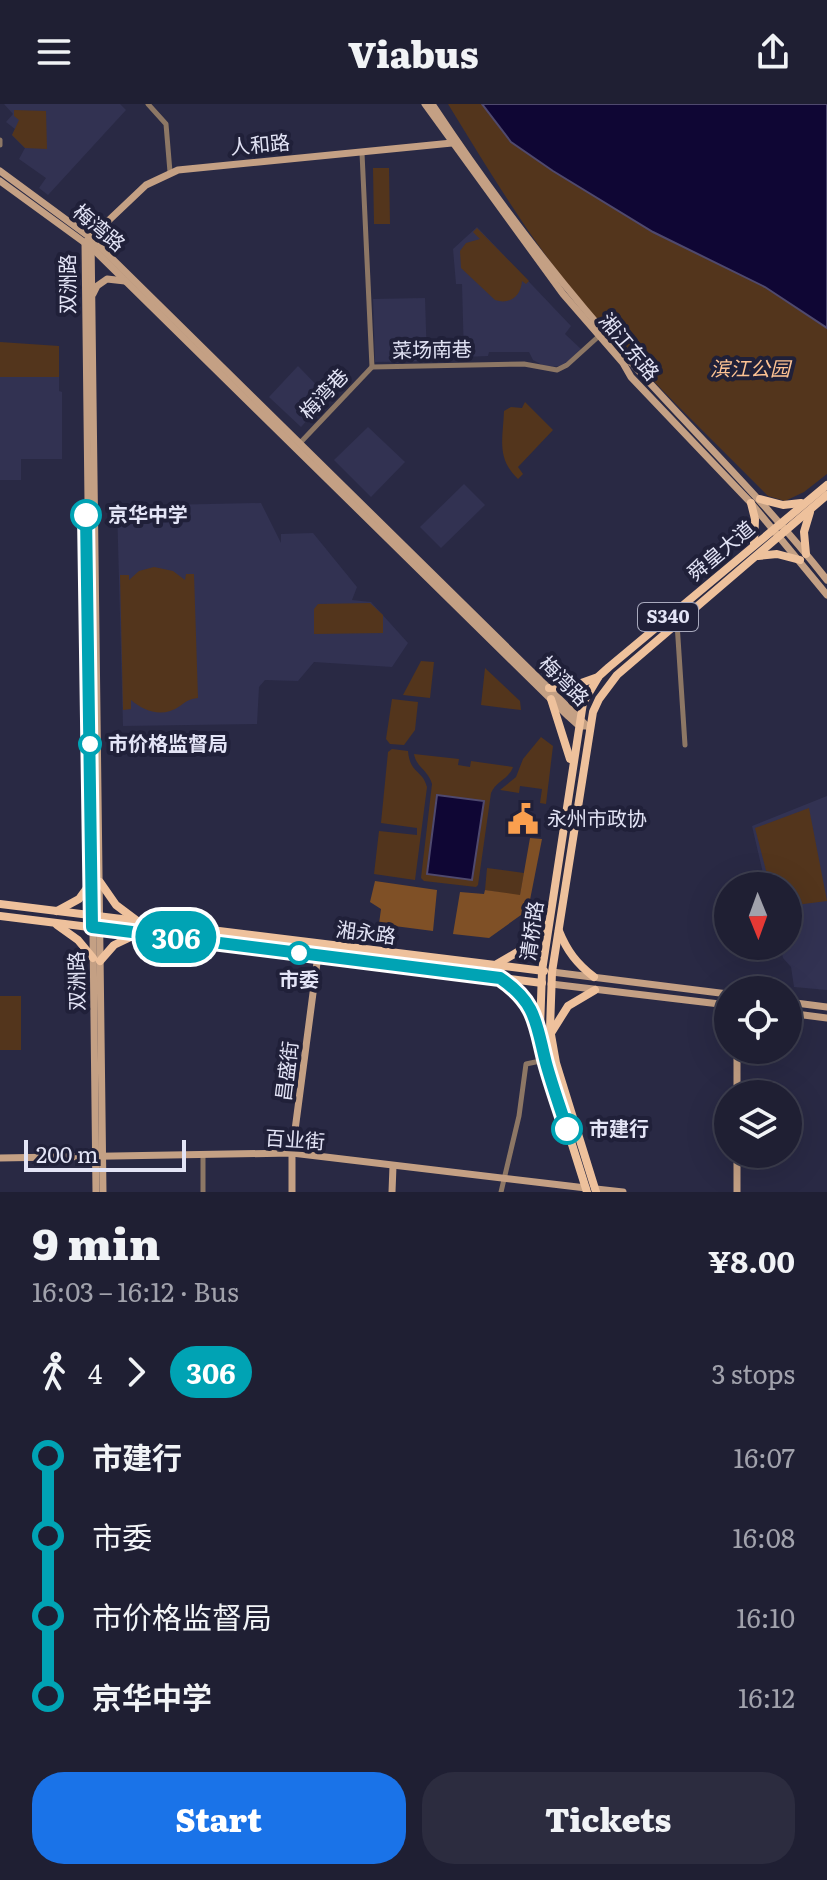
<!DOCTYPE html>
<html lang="en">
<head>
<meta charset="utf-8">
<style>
  body { margin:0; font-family:Literata,"Noto Sans SC",serif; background:#2c2c3f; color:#f1f3f6; height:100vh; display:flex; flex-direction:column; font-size:30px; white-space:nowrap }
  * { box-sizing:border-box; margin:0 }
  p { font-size:26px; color:#a1a2ac }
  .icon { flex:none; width:44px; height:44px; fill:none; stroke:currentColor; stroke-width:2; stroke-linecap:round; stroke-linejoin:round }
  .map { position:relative; height:1088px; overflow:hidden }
  .side { display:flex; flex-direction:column; background:#1f1f33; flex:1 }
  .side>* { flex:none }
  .badge { padding:0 16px; border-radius:26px; font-size:28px; line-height:52px }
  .needle { width:52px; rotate:179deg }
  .tools { position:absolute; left:714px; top:768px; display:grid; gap:16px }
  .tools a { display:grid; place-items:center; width:88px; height:88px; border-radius:50%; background:#1f1f33; box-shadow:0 8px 32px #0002,0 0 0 2px #3c3d4e; font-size:40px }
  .scale { position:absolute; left:24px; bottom:20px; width:162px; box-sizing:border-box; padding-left:8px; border:4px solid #e3e4f6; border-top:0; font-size:22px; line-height:28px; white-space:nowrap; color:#e3e4f6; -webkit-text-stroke:6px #202039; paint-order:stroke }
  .map>.badge { position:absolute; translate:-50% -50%; box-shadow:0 0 0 4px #fff }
  .legs { display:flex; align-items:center; gap:12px; height:88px; padding:0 32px; font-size:26px }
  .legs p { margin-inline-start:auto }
  .summary { display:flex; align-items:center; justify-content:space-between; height:136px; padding:0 32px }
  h1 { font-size:44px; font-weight:800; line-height:60px }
  .button { display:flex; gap:16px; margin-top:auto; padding:16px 32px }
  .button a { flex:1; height:92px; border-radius:32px; background:#1a73e8; color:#fff; font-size:32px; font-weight:800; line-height:92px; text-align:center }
  .button a+a { background:#2c2c3f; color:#f1f3f6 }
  ul { padding:0 32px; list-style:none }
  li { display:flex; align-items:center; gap:28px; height:80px; font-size:30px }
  li i { display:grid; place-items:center; width:12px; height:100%; margin:0 10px; background:currentColor }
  li i::after { content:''; width:20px; height:20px; margin:-10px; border:6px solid; border-radius:50%; background:#1f1f33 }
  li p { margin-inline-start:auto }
  li:first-child i { background:linear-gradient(#0000 50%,currentColor 0) }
  li:last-child i { background:linear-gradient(currentColor 50%,#0000 0) }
  header { display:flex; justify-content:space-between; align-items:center; height:104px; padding:0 32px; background:#1f1f33; font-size:36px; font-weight:800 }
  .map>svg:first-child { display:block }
</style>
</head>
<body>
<header><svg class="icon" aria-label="menu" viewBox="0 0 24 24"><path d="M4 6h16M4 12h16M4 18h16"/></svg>Viabus<svg class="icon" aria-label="share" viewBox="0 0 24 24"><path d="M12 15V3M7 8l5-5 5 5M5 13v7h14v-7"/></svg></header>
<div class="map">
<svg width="827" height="1088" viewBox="0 0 827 1088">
  <rect width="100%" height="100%" fill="#292944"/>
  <g fill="#323252">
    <polygon points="4,0 120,0 126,6 48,91 39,84 46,74 19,55 25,44 12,31 15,25 6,18 13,10"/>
    <polygon points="477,123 571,222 565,230 581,245 563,262 546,263 533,256 529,248 489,248 488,252 464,253 462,180 456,180 453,145"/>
    <polygon points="425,194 427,257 375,258 373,195"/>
    <polygon points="298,262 328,293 301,323 269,293"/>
    <polygon points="0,273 59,273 59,287 62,288 62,355 21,355 21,376 0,376"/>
    <polygon points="368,323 405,358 371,393 334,356"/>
    <polygon points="464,380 485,401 441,444 420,423"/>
    <polygon points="261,399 281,439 281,430 313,429 357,483 352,496 371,498 408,539 392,563 314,558 298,577 265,576 259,583 257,620 123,622 117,402"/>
    <polygon points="827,692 827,886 794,883 791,863 783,854 780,842 788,842 788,782 766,782 752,722"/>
  </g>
  <g fill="#53351c">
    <path d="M448,0H482L511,38L553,67L653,128L765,183L827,224V370L804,388L785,397L768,392C708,331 645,272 589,207C535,143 492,72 448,0Z"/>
    <polygon points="14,6 46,7 47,45 25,44 12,31 19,16 14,12"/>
    <polygon points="373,64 389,64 390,120 374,120"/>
    <path d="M477,124L529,177L526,180L522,177C521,192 510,201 495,196L461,164L460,147L466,139L480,135L473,128Z"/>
    <polygon points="0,238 59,242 59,273 0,273"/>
    <path d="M525,298L553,326L518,363L523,370L518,375C496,354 503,335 504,307L511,303L522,304Z"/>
    <path d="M154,463L173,467L185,476L186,470H194L198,594C189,595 187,597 180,602C163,614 145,608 131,596V605L123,606L120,471H129V476L139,467Z"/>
    <polygon points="370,499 383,511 383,529 314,530 314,505 318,500"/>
    <polygon points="421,557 434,558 430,594 403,591"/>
    <polygon points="485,564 520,597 521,606 481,601"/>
    <polygon points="392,595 418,598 415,626 404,641 390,640 386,635"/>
    <polygon points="541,633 553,642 546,700 540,699 542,685 520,682 519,689 500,686 516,673 523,655"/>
    <path d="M392,645L408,647C410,670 422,665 427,683L415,776L374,770L379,727L417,731V724L381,719L388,648Z"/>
    <path d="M414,650L459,655L458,661L470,663L471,657L513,663C509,675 496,677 491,689L478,781L476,783L424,777L421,774L432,680C429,667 416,663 414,650Z"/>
    <polygon points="809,704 827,797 788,802 788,782 770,782 755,724"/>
    <polygon points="487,764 524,769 520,792 485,786"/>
    <rect x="0" y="892" width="21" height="54"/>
  </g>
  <g fill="#7f5026">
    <polygon points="530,734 542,735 528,806 489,834 453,830 460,788 484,790 485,786 520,791"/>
    <polygon points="375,777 437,786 433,827 379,820 381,805 370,798"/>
  </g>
  <g fill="#0f0634" stroke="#4f496e" stroke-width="2">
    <polygon points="482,0 827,0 827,224 765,183 653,128 553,67 511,38"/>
    <polygon points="437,691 484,697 472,776 427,770"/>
  </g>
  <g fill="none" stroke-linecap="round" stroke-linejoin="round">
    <g stroke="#8d7765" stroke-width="5">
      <polyline points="148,0 166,20 170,68"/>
      <polyline points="0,36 0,41"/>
      <polyline points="362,49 372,263 524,260 557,266 567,261 599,232"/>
      <polyline points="300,339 372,263"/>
      <polyline points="677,519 685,641"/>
      <polyline points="203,1050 203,1088"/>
      <polyline points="501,1088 519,1012 526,960 545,956"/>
    </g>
    <g stroke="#c4a084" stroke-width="7">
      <polyline points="425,0 563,190 623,259 631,273 751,399 827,491"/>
      <path d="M432,0C491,89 557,176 628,255C695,330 765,397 827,476"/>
      <polyline points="0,67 91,134 589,624"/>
      <polyline points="0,77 92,144 568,612 578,621 583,622"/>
      <polyline points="91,134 103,1088"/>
      <polyline points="88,136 146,81 178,66 452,39"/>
      <polyline points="85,138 96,1088"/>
      <polyline points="93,190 97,182 107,175 125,177"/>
      <polyline points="552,868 728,890"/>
      <polyline points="551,880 728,901"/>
      <polyline points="788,898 827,903"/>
      <polyline points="788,909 827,914"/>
      <polyline points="737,946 737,990"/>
      <polyline points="0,1054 292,1049 586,1084"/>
      <polyline points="596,1085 623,1088"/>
      <polyline points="292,1088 292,1049 318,851"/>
      <polyline points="392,1088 393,1062"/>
      <polyline points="737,1088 737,1050"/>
    </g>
    <g stroke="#eec19c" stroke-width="8">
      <polyline points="760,395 783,401 801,399"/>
      <polyline points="751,399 755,415 754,440"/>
      <polyline points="806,450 804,428 810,408"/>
      <polyline points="758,452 777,450 800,456"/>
      <polyline points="549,584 570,583 598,573"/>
      <polyline points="551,595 570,655"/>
      <polyline points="100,778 116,801 136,816"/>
      <polyline points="0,800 544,867"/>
      <polyline points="57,807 79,795 92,777"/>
      <polyline points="0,812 542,879"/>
      <polyline points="57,821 78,836 93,854"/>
      <path d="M559,827C567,847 577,860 594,873"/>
      <polyline points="100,857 114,841 137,830"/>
      <polyline points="497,860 526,843 548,820"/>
      <polyline points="503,876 523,891 538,921"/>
      <polyline points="551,929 568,902 595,886"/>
      <polyline points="587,1088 547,961 540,925 542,867 583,599 599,572 609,563 827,381"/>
      <polyline points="596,1088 556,959 550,925 552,868 593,608 599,595 617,571 827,391"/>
    </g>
  </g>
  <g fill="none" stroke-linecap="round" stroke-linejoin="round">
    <defs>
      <path id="line-1" d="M86,411L92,823L500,874C537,899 536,920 546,959C552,981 560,1003 567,1025"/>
    </defs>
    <use href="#line-1" stroke="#fff" stroke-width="18"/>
    <use href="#line-1" stroke="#00a3b4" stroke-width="12"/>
  </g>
  <defs>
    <symbol id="civic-bare" viewBox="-9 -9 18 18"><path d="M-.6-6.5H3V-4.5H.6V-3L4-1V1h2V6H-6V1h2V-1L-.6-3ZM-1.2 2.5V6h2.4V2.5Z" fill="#fa9f4e" stroke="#202039" stroke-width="2.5" paint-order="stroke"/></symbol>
  </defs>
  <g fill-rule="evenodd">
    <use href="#civic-bare" x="501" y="693" width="44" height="44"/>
  </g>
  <g fill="#fff" stroke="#00a3b4" stroke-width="4">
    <circle cx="86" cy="411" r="14"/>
    <circle cx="90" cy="640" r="10"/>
    <circle cx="299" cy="849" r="10"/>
    <circle cx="567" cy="1025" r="14"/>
  </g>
  <g text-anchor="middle" stroke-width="8" stroke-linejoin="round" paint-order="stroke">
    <rect fill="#202039" stroke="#a8a9bd" stroke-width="2" x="638" y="499" width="60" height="28" rx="6"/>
    <g font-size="18" font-weight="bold" fill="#e3e4f6">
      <text x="668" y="519">S340</text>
    </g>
    <g font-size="20" fill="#e3e4f6" stroke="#202039">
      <text transform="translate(260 41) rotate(-5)" y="7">人和路</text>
      <text transform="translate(99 124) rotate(40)" y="7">梅湾路</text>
      <text transform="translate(68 180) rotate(-90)" y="7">双洲路</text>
      <text transform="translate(629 243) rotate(50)" y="7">湘江东路</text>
      <text transform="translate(432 246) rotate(-1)" y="7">菜场南巷</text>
      <text transform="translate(324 290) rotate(-47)" y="7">梅湾巷</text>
      <text transform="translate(721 447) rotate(-40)" y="7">舜皇大道</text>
      <text transform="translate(564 577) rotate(45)" y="7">梅湾路</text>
      <text transform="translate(532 827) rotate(-82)" y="7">清桥路</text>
      <text transform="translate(366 829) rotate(7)" y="7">湘永路</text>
      <text transform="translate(77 877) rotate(-91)" y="7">双洲路</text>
      <text transform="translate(287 967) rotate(-83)" y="7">昌盛街</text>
      <text transform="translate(295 1036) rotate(4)" y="7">百业街</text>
    </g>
    <g font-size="20" font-style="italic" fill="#fdc293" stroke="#202039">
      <text x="750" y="272">滨江公园</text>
    </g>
    <g font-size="20" font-weight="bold" fill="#e3e4f6" stroke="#202039" text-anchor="start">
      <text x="108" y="418">京华中学</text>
      <text x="108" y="647">市价格监督局</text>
      <text x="299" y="883" text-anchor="middle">市委</text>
      <text x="589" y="1032">市建行</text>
    </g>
    <g font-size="20" fill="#e3e4f6" stroke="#202039" text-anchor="start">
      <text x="547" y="722">永州市政协</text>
    </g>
  </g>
</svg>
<div class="tools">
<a><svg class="needle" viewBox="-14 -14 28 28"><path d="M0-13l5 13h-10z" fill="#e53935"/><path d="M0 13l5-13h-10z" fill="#a1a2ac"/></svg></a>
<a><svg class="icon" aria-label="locate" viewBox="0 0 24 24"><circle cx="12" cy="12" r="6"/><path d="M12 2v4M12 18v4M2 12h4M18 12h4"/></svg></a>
<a><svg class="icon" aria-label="layers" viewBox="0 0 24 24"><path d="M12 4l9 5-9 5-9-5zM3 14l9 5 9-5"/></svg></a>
</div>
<div class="scale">200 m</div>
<b class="badge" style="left:176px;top:833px;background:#00a3b4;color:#fff">306</b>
</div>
<section class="side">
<div class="summary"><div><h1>9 min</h1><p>16:03 – 16:12 · Bus</p></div><b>¥8.00</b></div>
<div class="legs"><svg class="icon" aria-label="walk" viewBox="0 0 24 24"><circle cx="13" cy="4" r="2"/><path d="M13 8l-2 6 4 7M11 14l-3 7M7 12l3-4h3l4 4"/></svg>4<svg class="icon" aria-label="forward" viewBox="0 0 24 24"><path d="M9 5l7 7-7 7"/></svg><b class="badge" style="background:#00a3b4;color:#fff">306</b><p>3 stops</p></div>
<ul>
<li><i style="color:#00a3b4"></i><b>市建行</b><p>16:07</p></li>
<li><i style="color:#00a3b4"></i><span>市委</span><p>16:08</p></li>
<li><i style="color:#00a3b4"></i><span>市价格监督局</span><p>16:10</p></li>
<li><i style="color:#00a3b4"></i><b>京华中学</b><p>16:12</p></li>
</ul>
<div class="button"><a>Start</a><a>Tickets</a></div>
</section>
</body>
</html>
